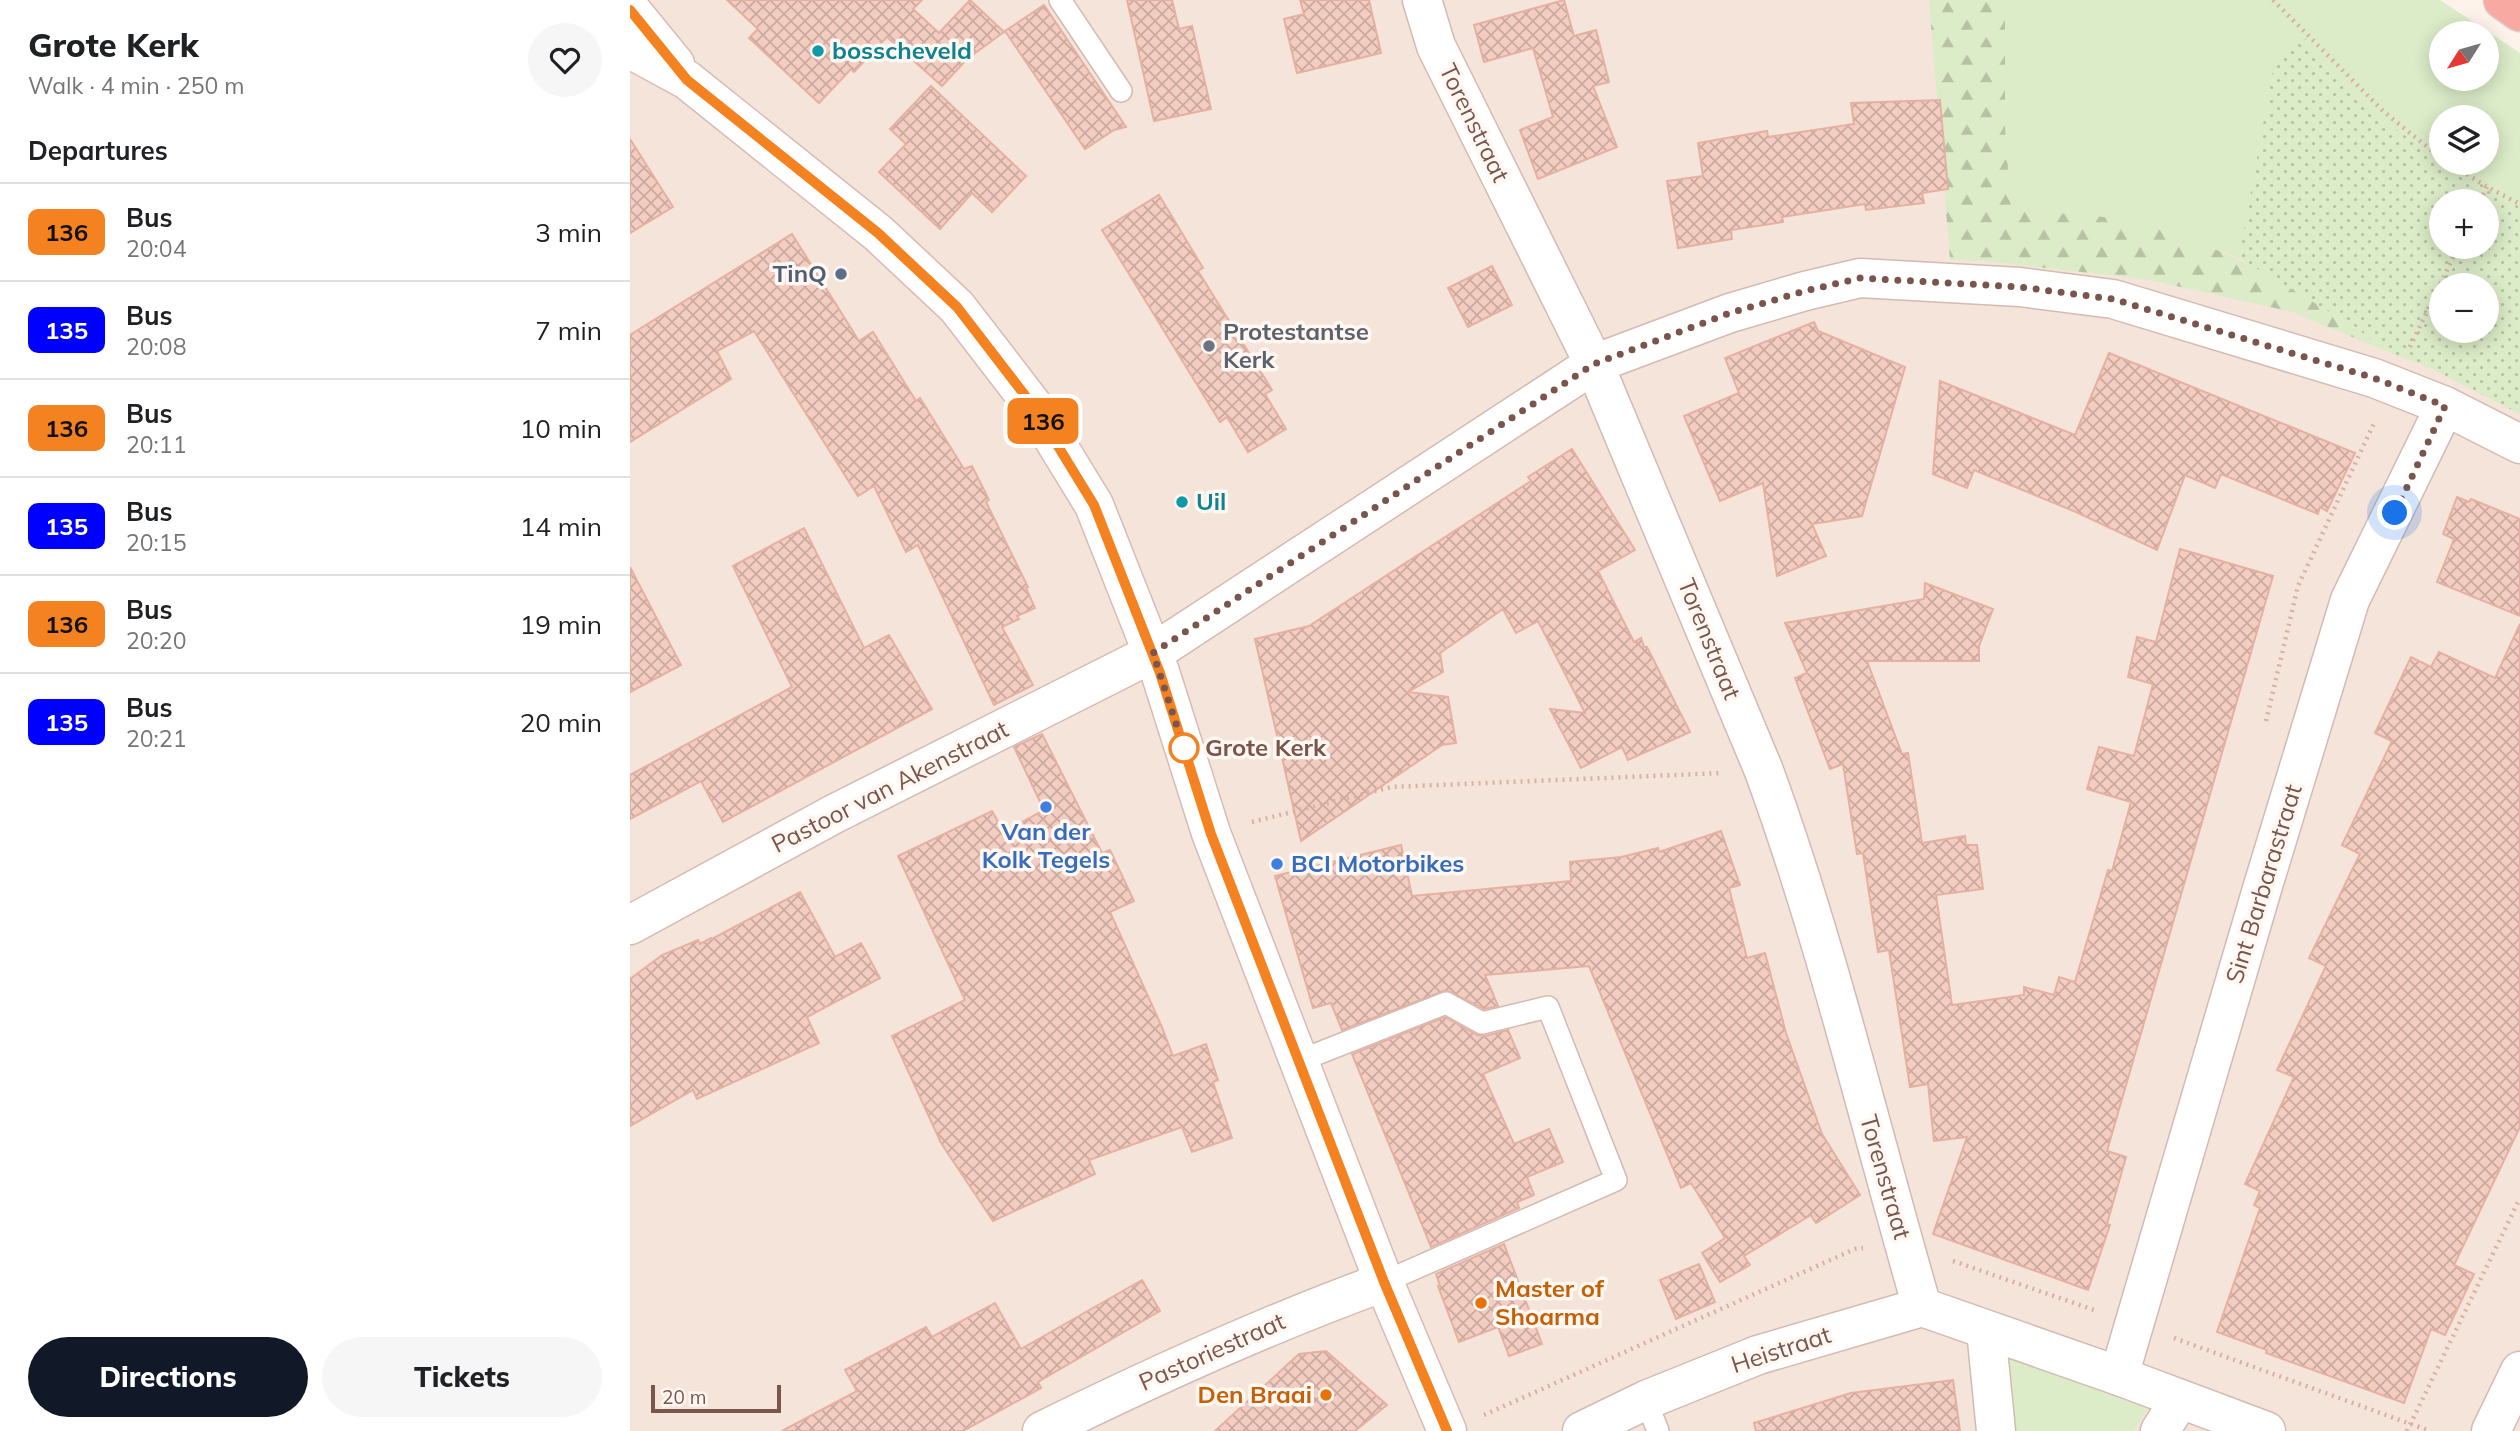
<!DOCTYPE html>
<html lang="en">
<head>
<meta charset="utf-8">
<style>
  body { margin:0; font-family:Mulish,sans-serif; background:#f6f6f6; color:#202124; height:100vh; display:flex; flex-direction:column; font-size:26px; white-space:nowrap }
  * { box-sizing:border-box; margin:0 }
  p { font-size:23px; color:#757577 }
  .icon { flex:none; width:38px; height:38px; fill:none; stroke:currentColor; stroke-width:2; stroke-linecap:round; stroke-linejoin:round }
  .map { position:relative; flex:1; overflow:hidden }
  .panel { display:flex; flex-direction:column; background:#fff; width:630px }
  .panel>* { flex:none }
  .badge { padding:0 14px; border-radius:10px; font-size:24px; line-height:46px }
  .needle { width:46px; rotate:233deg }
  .buttons { position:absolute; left:1799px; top:21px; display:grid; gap:14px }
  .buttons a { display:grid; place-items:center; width:70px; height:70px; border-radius:50%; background:#fff; box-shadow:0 4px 18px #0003; font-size:35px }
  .scale { position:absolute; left:21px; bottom:18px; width:130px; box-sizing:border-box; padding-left:7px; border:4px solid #7a554c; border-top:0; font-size:19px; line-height:24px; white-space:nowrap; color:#7a554c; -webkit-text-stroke:5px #fff8f2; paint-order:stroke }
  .you { position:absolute; width:35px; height:35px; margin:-18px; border:5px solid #fff; border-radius:50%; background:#1a73e8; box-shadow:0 0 0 10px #1a73e833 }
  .map>.badge { position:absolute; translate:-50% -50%; box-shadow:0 0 0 4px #fff }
  h2 { padding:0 28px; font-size:26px; line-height:63px }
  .round { display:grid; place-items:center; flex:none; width:74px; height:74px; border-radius:37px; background:#f6f6f6 }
  .overview { display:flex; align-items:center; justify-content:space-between; height:119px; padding:0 28px }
  h1 { font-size:33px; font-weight:800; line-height:52px }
  .primary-button { display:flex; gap:14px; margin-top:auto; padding:14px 28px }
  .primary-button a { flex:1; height:80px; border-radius:42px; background:#111827; color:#fff; font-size:28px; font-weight:800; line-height:80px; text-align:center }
  .primary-button a+a { background:#f6f6f6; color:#202124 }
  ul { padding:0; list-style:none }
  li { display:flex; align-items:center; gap:21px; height:98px; padding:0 28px; border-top:2px solid #e0e0e0 }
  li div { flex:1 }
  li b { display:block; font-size:26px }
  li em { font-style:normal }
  li .badge { min-width:77px; font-weight:700; text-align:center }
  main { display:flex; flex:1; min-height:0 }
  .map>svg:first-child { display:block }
</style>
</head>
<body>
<main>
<section class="panel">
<div class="overview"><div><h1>Grote Kerk</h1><p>Walk · 4 min · 250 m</p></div><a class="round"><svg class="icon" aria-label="heart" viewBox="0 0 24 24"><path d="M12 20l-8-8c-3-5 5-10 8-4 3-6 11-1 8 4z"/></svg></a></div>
<h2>Departures</h2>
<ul>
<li><span class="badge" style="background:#f58220;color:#111">136</span><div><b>Bus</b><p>20:04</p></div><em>3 min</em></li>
<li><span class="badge" style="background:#00f;color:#fff">135</span><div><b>Bus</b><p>20:08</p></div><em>7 min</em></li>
<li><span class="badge" style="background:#f58220;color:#111">136</span><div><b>Bus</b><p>20:11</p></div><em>10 min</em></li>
<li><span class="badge" style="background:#00f;color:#fff">135</span><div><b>Bus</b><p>20:15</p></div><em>14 min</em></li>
<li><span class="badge" style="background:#f58220;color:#111">136</span><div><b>Bus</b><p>20:20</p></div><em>19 min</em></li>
<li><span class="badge" style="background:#00f;color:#fff">135</span><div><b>Bus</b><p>20:21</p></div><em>20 min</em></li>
</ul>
<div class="primary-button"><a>Directions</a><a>Tickets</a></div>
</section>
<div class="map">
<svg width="1890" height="1431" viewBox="0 0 1890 1431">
  <defs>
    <pattern id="forest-firs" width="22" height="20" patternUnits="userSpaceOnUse" patternTransform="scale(1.75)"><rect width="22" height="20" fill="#dcecc8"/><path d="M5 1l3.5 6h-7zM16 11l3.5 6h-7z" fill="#b7c2a5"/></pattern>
    <pattern id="park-dots" width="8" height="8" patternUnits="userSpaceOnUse" patternTransform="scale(1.75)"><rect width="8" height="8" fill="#dcecc8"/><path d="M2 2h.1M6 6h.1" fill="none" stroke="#b7c2a5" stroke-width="1.8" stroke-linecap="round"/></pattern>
    <pattern id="building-cross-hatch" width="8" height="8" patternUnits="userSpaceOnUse" patternTransform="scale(1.75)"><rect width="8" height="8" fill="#f3cdc1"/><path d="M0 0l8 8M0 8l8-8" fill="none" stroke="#caa99f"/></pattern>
  </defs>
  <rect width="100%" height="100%" fill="#fdf3eb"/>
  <polygon fill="#f5e4d9" points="0,0 1406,0 1890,406 1890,1431 0,1431"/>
  <g fill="#dcecc8" fill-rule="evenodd">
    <path d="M1375,0H1810L1890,53V414L1798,367L1756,351L1725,327L1609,258L1555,237L1502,222L1415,212H1381L1375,128ZM1811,33H1857V79H1811ZM1811,117H1857V163H1811ZM1811,201H1857V247H1811ZM1811,285H1857V331H1811Z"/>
    <polygon points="1376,1350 1521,1403 1504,1431 1385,1431"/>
  </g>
  <path fill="url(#forest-firs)" d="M1299,0H1375V128L1381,212C1419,212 1467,214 1504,222C1593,243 1684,296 1756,351L1662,312L1515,279L1353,261L1320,260Z"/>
  <path fill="url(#park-dots)" fill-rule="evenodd" d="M1673,36L1708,75L1762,127L1811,159V163H1817L1890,207V414L1798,367L1756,351L1725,327L1609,258L1644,64ZM1811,201H1857V247H1811ZM1811,285H1857V331H1811Z"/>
  <g fill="url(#building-cross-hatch)" stroke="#e6b0a1" stroke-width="2">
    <polygon points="97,0 292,0 283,9 309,33 340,0 374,32 337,59 312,86 257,37 224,72 221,69 189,103 119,38 128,29"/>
    <polygon points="497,0 542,0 549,29 562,26 581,109 524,121"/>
    <polygon points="670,0 739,0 751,53 667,73 654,19 674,14"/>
    <polygon points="934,0 944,36 966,30 979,82 963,86 987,147 908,179 890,130 923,117 903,48 854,62 844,25"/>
    <polygon points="414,5 496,127 484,130 455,149 375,31"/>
    <polygon points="301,86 396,176 362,212 342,193 310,229 249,172 276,144 260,129"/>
    <polygon points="1310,100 1318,189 1292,193 1294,203 1236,210 1235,204 1152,217 1153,222 1101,230 1102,239 1048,248 1037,181 1073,176 1068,143 1137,131 1138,137 1224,124 1221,103"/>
    <polygon points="0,139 43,207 0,233"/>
    <polygon points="529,195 573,268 568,271 642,390 635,394 656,429 618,452 597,417 590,422 472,230"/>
    <polygon points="162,234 229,341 243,332 286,401 290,398 334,469 342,466 359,500 356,502 398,587 396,588 405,608 387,616 389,619 372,627 403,685 364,705 288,545 276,552 244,486 228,496 124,331 87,351 101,379 0,442 0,335"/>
    <polygon points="862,266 882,305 838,327 818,288"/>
    <polygon points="1184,322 1188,331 1275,367 1232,516 1182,524 1196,556 1147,576 1133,483 1090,501 1054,416 1109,393 1095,358"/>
    <polygon points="1479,353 1725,453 1697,511 1690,507 1688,514 1591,474 1585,488 1555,475 1527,550 1446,512 1344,470 1337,488 1303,474 1310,381 1445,435"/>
    <polygon points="942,449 1005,550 968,571 1004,642 1011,638 1014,647 1017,647 1060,732 998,760 992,747 951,768 920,709 955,713 908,621 886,633 873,609 810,653 813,672 778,692 818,697 826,743 812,745 671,841 625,639 679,626 901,481 898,477"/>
    <polygon points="1827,497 1839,502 1841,499 1890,519 1890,616 1807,582 1824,539 1813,534"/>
    <polygon points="174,528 234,648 259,635 302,709 93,822 71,781 0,819 0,775 162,687 103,566"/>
    <polygon points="1550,549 1643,576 1477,1151 1496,1157 1477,1224 1480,1225 1458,1290 1303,1234 1337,1137 1304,1141 1298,1084 1280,1087 1259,950 1248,952 1233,853 1227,854 1213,764 1200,769 1165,678 1177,673 1155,623 1294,599 1295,583 1363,609 1349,646 1349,661 1237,661 1272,754 1278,753 1292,843 1335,836 1336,845 1347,845 1353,889 1306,895 1322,1005 1394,995 1394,987 1424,995 1429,977 1445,982 1478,870 1482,871 1501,802 1457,789 1469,747 1504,756 1523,684 1498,677 1507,637 1526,642"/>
    <polygon points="0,567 51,665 0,692"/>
    <polygon points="1890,624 1890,1127 1824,1265 1844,1274 1815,1335 1801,1329 1774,1403 1636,1353 1637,1350 1587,1332 1630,1208 1624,1205 1630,1191 1615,1184 1664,1077 1647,1070 1696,966 1679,958 1730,854 1712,845 1762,741 1745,733 1781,657 1801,667 1809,652 1865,678"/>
    <polygon points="412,734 472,853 480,850 504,901 480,912 531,1025 543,1056 576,1044 588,1080 583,1082 602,1138 562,1152 552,1127 459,1160 465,1174 363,1221 311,1143 262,1036 335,1000 268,856 362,811 374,832 414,810 384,747"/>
    <polygon points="1091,831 1110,885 1099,888 1117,958 1135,953 1156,1033 1192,1134 1230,1195 1186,1223 1181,1215 1114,1256 1120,1265 1090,1282 1072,1253 1095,1238 1061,1183 1051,1188 959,966 855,975 868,1006 854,1009 816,990 712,1030 701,1003 683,1008 645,876 771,845 782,896 941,881 940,862 991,857 1028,848 1029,852"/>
    <polygon points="170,892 205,957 231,943 250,978 177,1017 189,1043 67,1099 63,1090 0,1126 0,979 32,955 68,940 70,944 81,938 82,939"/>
    <polygon points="815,1017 847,1035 855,1036 878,1030 890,1058 853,1074 884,1144 919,1129 933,1162 897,1177 904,1195 887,1202 889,1208 801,1247 722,1054"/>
    <polygon points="874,1244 912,1344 879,1356 868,1327 829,1342 808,1286 810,1286 806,1274"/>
    <polygon points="1069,1264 1085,1302 1046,1319 1030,1280"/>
    <polygon points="512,1280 530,1311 408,1382 411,1388 333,1431 152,1431 227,1391 215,1370 296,1327 302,1337 365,1303 391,1349"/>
    <polygon points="696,1351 757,1405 725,1431 585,1431 669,1354"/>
    <polygon points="1323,1380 1330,1431 1126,1431 1124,1423 1221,1393"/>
  </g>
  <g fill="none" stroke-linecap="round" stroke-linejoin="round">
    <defs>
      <g id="service">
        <polyline points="430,0 491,91"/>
        <polyline points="669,1061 816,1003 852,1023 918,1007 986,1180 754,1282"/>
        <polyline points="1016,1400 1028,1431"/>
      </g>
      <g id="minor">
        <path d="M792,0L806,46L964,364L1134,771C1198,946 1240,1128 1292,1307"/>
        <polyline points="0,925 204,814 523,653 964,364 1100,313 1175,291 1230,278 1390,287 1483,299 1744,378 1815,406 1890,444"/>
        <polyline points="1356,1330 1366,1431"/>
        <polyline points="1489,1376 1632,889 1720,600 1815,406"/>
        <path d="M412,1431C524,1376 637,1324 754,1282"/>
        <polyline points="952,1431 1016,1400 1128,1355 1292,1307 1489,1376 1636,1431"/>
        <polyline points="1530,1431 1550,1399"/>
        <polyline points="1861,1431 1890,1371"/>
      </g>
      <g id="secondary">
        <polyline points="0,9 45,64"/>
        <polyline points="0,49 57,80 248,233 327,307 404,407 464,505 530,672 581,833 754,1282 817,1431"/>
      </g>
      <polyline id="motorway" points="1873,0 1890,12"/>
    </defs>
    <use href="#service" stroke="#d3bbb2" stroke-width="24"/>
    <use href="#minor" stroke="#d3bbb2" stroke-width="41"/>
    <use href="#secondary" stroke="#d8bcb2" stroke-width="41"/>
    <use href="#motorway" stroke="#dacfcd" stroke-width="41"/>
    <g stroke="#d9b0a4" stroke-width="4.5" stroke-dasharray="2 5" stroke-linecap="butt">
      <polyline points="1643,0 1754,112 1811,158"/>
      <polyline points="1819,163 1857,187 1890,204"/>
      <polyline points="1850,201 1857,187"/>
      <polyline points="1780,347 1828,247"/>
      <polyline points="1636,721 1668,586 1745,421"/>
      <polyline points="622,822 761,787 1092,773"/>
      <polyline points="1323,1261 1467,1311"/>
      <polyline points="1544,1338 1800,1431"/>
      <polyline points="854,1415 1225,1249 1233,1248"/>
      <polyline points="1777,1431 1890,1198"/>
    </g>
    <use href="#service" stroke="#fff" stroke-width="21"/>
    <use href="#minor" stroke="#fff" stroke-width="38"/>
    <use href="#secondary" stroke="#fff" stroke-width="38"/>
    <use href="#motorway" stroke="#f8a9a1" stroke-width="38"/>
  </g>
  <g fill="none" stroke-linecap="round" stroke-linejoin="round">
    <defs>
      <polyline id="line" points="0,10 57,80 248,233 327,307 404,407 464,505 530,673 581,834 754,1282 817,1431"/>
    </defs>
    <use href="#line" stroke="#fff" stroke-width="16"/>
    <use href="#line" stroke="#f58220" stroke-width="10"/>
    <polyline stroke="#7a554c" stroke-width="7" stroke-dasharray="0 12.6" points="554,748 523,653 964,364 1100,313 1175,291 1230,278 1390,287 1483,299 1744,378 1815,406 1765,513"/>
  </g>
  <g fill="#0f9aa8" stroke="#fff8f2" stroke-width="2.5">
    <circle cx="188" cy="51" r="7"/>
    <circle cx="552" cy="502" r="7"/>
  </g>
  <circle fill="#5c6f8a" stroke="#fff8f2" stroke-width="2.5" cx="211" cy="274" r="7"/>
  <circle fill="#6b7280" stroke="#fff8f2" stroke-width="2.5" cx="579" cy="346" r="7"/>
  <circle fill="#fff" stroke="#f58220" stroke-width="3.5" cx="554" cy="748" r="14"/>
  <g fill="#3f7fe0" stroke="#fff8f2" stroke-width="2.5">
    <circle cx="416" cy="807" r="7"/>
    <circle cx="647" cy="864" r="7"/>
  </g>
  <g fill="#e8710a" stroke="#fff8f2" stroke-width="2.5">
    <circle cx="851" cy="1303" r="7"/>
    <circle cx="696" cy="1395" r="7"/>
  </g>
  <g text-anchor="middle" stroke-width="7" stroke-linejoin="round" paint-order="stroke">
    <g font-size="24" font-weight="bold" fill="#0d838f" stroke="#fff8f2" text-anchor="start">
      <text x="202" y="59">bosscheveld</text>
      <text x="566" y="510">Uil</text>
    </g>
    <g font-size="24" fill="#7a554c" stroke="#fff8f2">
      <text transform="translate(844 123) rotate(64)" y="8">Torenstraat</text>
      <text transform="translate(1079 639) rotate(68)" y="8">Torenstraat</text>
      <text transform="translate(260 787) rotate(-27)" y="8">Pastoor van Akenstraat</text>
      <text transform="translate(1634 884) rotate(-73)" y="8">Sint Barbarastraat</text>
      <text transform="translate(1255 1177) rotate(74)" y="8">Torenstraat</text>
      <text transform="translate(1151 1350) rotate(-18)" y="8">Heistraat</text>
      <text transform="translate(582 1352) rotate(-24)" y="8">Pastoriestraat</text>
    </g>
    <g font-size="24" font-weight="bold" fill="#4e5e75" stroke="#fff8f2" text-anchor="end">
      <text x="197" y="282">TinQ</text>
    </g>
    <g font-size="24" font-weight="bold" fill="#5b616d" stroke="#fff8f2" text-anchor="start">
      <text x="593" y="340">Protestantse<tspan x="593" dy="28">Kerk</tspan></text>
    </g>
    <g font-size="24" font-weight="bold" fill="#7a554c" stroke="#fff8f2" text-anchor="start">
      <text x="575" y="756">Grote Kerk</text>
    </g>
    <g font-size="24" font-weight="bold" fill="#366cbe" stroke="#fff8f2">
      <text x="416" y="840">Van der<tspan x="416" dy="28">Kolk Tegels</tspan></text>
      <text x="661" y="872" text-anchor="start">BCI Motorbikes</text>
    </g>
    <g font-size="24" font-weight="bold" fill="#c56008" stroke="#fff8f2" text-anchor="start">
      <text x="865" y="1297">Master of<tspan x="865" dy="28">Shoarma</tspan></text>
      <text x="682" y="1403" text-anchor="end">Den Braai</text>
    </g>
  </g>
</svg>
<div class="buttons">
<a><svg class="needle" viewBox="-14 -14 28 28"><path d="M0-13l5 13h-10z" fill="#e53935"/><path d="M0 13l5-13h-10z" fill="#757577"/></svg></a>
<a><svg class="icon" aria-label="layers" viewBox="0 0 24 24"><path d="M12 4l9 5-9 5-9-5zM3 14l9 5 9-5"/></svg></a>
<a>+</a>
<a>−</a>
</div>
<div class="scale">20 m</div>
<div class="you" style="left:1765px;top:513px"></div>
<b class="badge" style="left:413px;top:421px;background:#f58220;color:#111">136</b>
</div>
</main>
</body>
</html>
